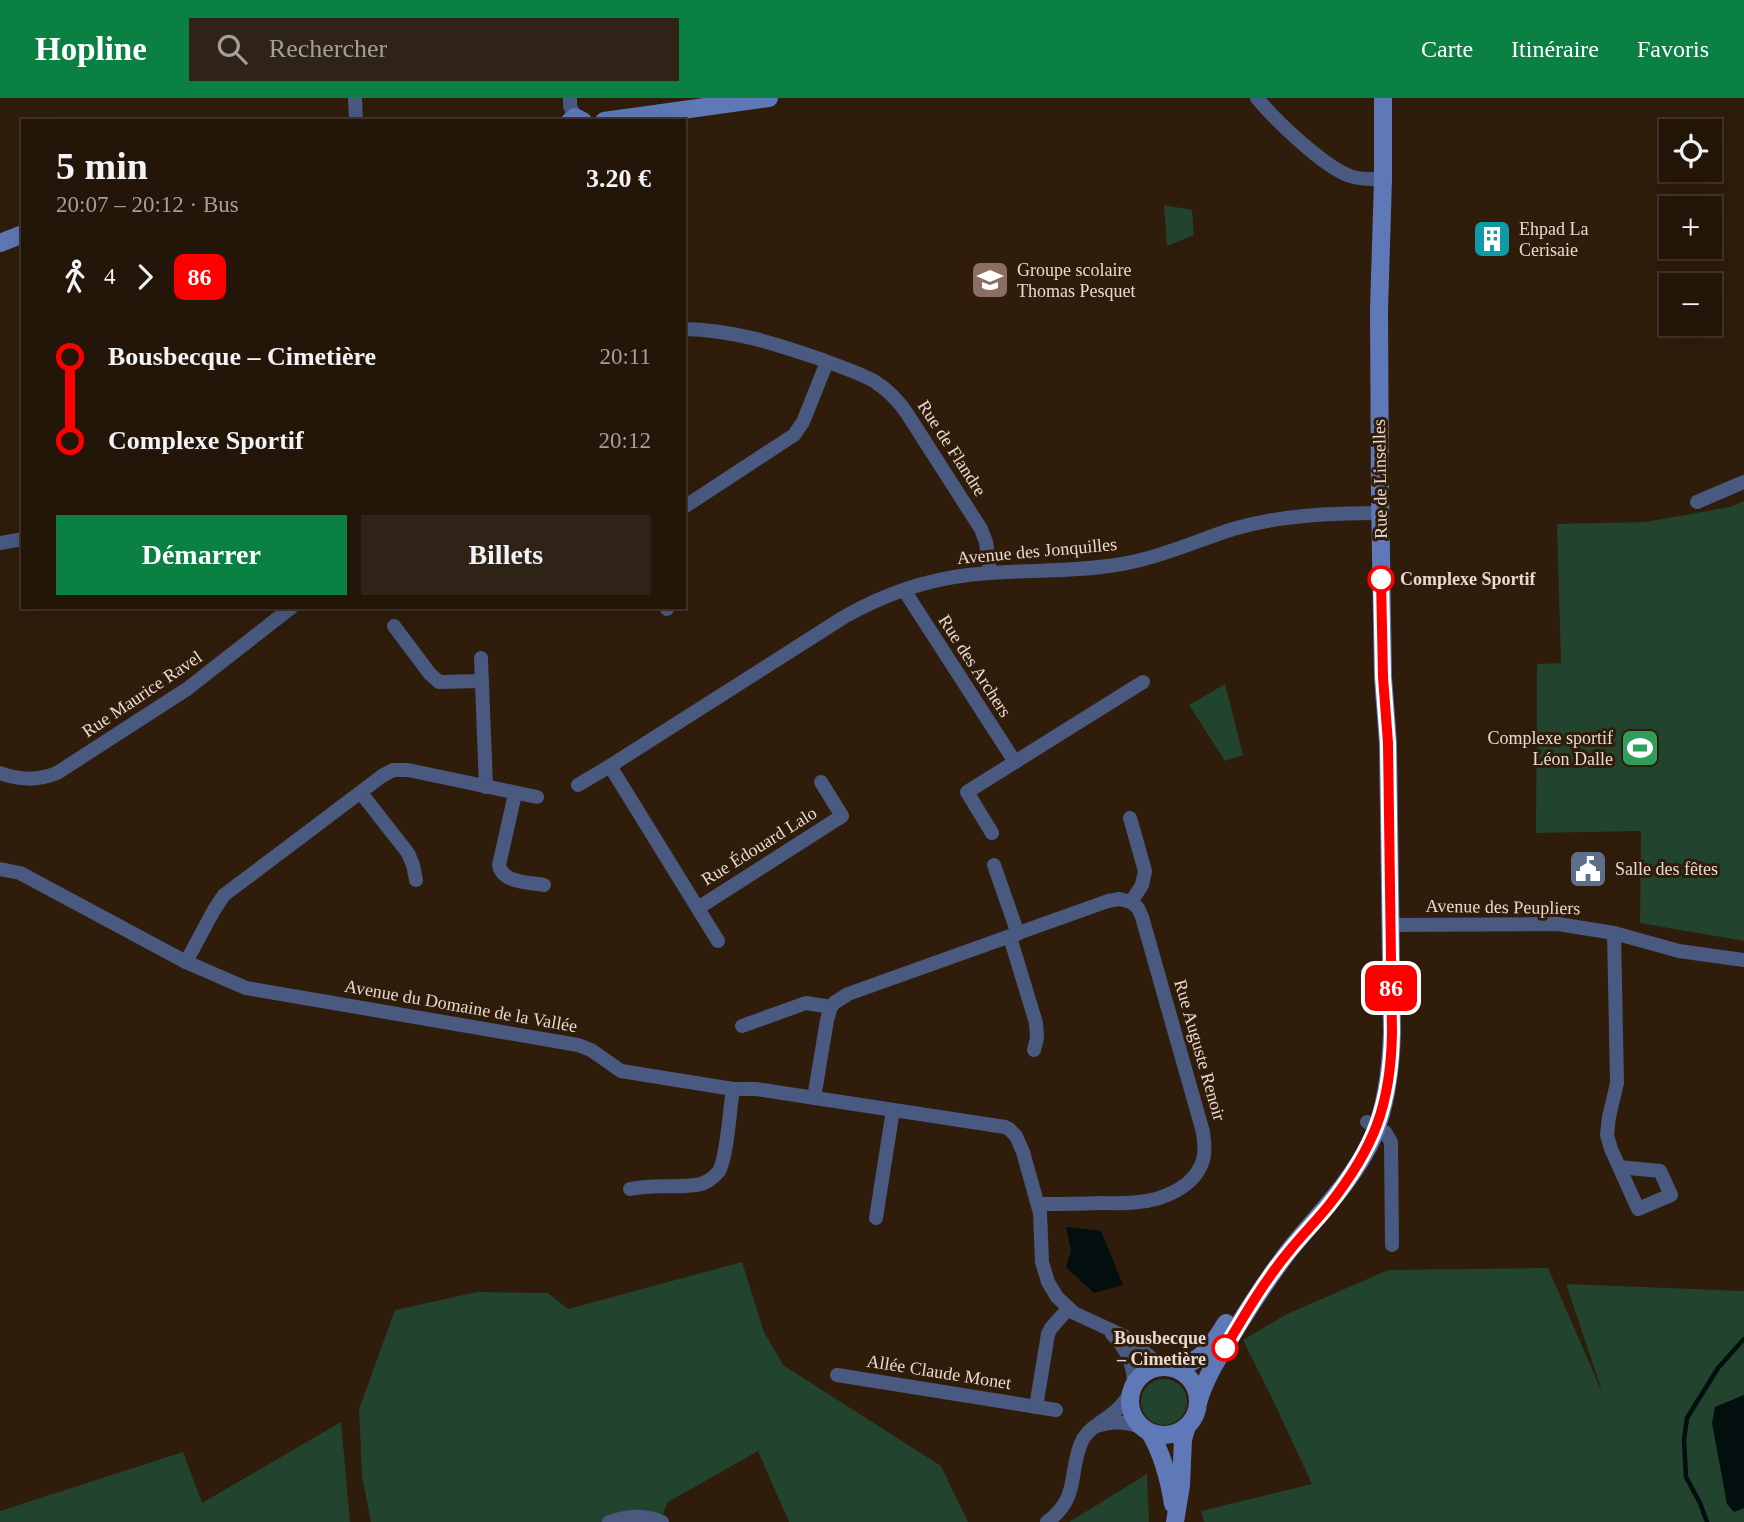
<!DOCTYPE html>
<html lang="fr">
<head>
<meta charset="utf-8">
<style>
  body { margin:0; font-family:"Times New Roman",serif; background:#2f2216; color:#f1f3f6; height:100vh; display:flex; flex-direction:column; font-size:26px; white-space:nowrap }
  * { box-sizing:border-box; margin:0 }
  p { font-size:23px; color:#a39f9c }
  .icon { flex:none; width:38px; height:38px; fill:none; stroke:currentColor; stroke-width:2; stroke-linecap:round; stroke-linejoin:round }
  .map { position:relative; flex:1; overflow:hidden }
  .panel { position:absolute; left:21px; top:21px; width:665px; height:490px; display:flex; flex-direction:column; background:#231508; border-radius:0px; box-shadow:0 7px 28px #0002,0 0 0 2px #403429 }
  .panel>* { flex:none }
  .badge { padding:0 14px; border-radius:10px; font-size:24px; line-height:46px }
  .controls { position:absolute; left:1659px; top:21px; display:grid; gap:14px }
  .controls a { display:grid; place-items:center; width:63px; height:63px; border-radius:0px; background:#231508; box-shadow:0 7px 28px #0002,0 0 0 2px #403429; font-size:35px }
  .map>.badge { position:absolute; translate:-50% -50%; box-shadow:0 0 0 4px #fff }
  .legs { display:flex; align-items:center; gap:10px; height:77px; padding:0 35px; font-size:23px }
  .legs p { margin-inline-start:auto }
  .headline { display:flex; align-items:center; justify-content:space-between; height:119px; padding:0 35px }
  h1 { font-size:38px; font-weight:700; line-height:52px }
  .button { display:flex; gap:14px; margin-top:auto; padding:14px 35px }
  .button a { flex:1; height:80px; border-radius:0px; background:#0b8043; color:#fff; font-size:28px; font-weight:700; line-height:80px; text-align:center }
  .button a+a { background:#2f2216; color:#f1f3f6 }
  ul { padding:0 35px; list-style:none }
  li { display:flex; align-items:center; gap:24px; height:84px; font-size:26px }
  li i { display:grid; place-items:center; width:10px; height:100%; margin:0 9px; background:currentColor }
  li i::after { content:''; width:18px; height:18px; margin:-9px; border:5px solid; border-radius:50%; background:#231508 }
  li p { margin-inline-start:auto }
  li:first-child i { background:linear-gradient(#0000 50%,currentColor 0) }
  li:last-child i { background:linear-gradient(currentColor 50%,#0000 0) }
  header { display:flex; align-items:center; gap:42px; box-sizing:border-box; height:98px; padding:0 35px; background:#0b8043; color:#fff }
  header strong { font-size:33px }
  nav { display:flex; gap:38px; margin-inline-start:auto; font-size:24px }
  .search { width:490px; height:63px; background:#2f2216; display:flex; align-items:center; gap:18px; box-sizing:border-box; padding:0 24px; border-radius:0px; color:#a39f9c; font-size:26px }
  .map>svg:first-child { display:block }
</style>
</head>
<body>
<header>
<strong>Hopline</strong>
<div class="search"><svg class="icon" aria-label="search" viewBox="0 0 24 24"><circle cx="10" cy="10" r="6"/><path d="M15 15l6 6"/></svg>Rechercher</div>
<nav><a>Carte</a><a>Itinéraire</a><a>Favoris</a></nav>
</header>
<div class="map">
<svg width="1744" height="1424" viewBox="0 0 1744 1424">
  <rect width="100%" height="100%" fill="#2f1c0b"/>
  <g fill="#22432d">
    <polygon points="1164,107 1192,112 1194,137 1167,148"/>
    <polygon points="1744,403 1744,843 1640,825 1641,733 1536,735 1537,566 1561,565 1557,426 1645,424 1730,409"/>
    <polygon points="1225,586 1243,657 1225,663 1189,607"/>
    <polygon points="742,1164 764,1234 783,1267 941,1368 968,1424 789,1424 758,1353 668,1404 660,1424 371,1424 362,1378 359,1311 395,1212 477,1194 548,1195 568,1211"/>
    <polygon points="1548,1170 1603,1296 1566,1186 1744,1193 1744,1424 1204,1424 1201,1413 1312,1386 1271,1298 1243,1242 1285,1217 1388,1172"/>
    <circle cx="1164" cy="1304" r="23"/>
    <polygon points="341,1324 350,1424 0,1424 0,1413 183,1354 202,1405"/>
    <polygon points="1147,1376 1149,1424 1069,1424 1074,1421"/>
  </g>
  <g fill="#030e0f">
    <polygon points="1066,1129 1101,1133 1123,1187 1094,1195 1066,1169 1071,1153"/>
    <polygon points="1744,1297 1744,1410 1734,1414 1727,1406 1712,1325 1715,1309"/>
  </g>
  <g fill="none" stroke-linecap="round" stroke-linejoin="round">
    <polyline stroke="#030e0f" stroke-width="4.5" points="1707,1424 1700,1405 1686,1379 1684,1342 1687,1320 1718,1270 1744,1241"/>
    <g stroke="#495980" stroke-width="14">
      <polyline points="355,0 356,23"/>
      <polyline points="570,0 570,8 575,19"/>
      <path d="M1257,0C1275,22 1324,69 1350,78C1361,82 1372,81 1383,81"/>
      <path d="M684,231C733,232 774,245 820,261C838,268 858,274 874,283C888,292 899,303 908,317L981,431L986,444L990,475"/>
      <polyline points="1697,404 1744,384"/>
      <polyline points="684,409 794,337 803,324 827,264"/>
      <polyline points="0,445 23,441"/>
      <polyline points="904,492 1015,664"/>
      <polyline points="666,509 667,511"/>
      <polyline points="394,528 430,576 439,584 482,583"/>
      <polyline points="481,560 486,689"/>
      <polyline points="610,668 718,843"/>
      <path d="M0,675C20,682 37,683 57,675L187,591L292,509"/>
      <path d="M578,687L610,668L844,519C881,498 925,482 968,477C1020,471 1071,475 1122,466C1161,459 1196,443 1233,431C1281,417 1331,415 1381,415"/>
      <polyline points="361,695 408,755 413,767 416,782"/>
      <path d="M515,696L499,767C502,785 529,784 544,787"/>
      <polyline points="992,735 967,694 1143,584"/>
      <polyline points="994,767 1018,836"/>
      <polyline points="0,771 20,775 186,864 246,890 578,947 591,952 621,973 733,991 756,991 1005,1029 1009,1031 1016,1038 1023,1054 1040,1115 1042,1164 1048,1184 1057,1199 1074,1215 1124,1238 1154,1262 1166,1269"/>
      <polyline points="698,810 842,718 821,684"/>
      <polyline points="1390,827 1558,826 1614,835 1679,853 1744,862"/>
      <polyline points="1614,835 1617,985 1609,1019 1607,1037 1611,1051 1638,1111 1671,1097 1660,1073 1619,1069"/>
      <polyline points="1010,839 1036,925 1037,940 1034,952"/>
      <polyline points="186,864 214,812 224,797 382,678 393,672 408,672 537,699"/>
      <polyline points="742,928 806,905 831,909 834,905 848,896 1108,803 1119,801 1131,804 1142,787 1145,773 1130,720"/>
      <polyline points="814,1000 827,922 831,909"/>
      <polyline points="1367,1024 1385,1034 1391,1044 1392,1147"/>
      <path d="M630,1091C652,1086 674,1090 696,1087C705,1086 714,1080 719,1073C727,1060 730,1009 733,991"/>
      <path d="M1038,1106C1058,1106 1079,1106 1099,1105C1112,1105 1125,1106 1138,1104C1163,1102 1195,1089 1203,1062C1206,1053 1204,1043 1203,1034L1142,819L1138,810L1131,804"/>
      <polyline points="876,1120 893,1012"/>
      <path d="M1112,1236C1126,1250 1134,1266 1134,1286"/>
      <polyline points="837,1277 1056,1312"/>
      <polyline points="1036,1309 1048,1236 1051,1230 1068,1211"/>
      <path d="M1097,1328C1111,1323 1127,1324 1141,1329"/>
      <path d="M609,1424C626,1418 645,1416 662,1424"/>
      <path d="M1047,1424C1082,1398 1067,1372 1083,1341C1089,1331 1098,1326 1108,1319C1117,1313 1124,1305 1130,1296"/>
    </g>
    <g stroke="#5f78b7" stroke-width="18">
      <polyline points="570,23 575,19 583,23"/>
      <polyline points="604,23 769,0"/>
      <polyline points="0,145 23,136"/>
      <circle cx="1164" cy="1303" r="34"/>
      <path d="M1174,1270C1201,1265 1212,1248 1226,1225"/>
      <path d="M1198,1305C1205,1279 1220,1257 1234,1234C1252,1205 1270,1177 1291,1150C1320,1115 1354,1081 1373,1039C1387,1006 1391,969 1392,934L1388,645L1383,579L1380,395L1379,212L1383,81V0"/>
      <path d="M1150,1335C1163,1357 1169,1381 1173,1406"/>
      <polyline points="1175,1424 1181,1387 1183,1341 1187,1328"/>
    </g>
  </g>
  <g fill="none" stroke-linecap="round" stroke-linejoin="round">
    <defs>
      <path id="line-1" d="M1225,1250C1245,1216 1265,1182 1290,1152C1303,1136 1317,1122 1329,1107C1374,1050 1391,1007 1392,934L1388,645L1383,579L1381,481"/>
    </defs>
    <use href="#line-1" stroke="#fff" stroke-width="16"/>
    <use href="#line-1" stroke="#fe0000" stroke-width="10"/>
  </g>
  <defs>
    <symbol id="building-square" viewBox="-11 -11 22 22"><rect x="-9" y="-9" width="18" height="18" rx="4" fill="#0f9aa8" stroke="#2f1c0b"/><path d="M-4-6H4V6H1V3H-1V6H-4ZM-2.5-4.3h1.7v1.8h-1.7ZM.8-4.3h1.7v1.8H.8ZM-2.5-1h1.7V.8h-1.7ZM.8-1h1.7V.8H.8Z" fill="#fff"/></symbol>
    <symbol id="school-square" viewBox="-11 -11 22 22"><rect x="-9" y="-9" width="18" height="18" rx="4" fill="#8d6e63" stroke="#2f1c0b"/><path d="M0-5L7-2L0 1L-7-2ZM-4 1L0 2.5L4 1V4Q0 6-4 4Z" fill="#fff"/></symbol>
    <symbol id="stadium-square" viewBox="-11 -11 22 22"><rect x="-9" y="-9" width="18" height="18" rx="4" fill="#2e9e5b" stroke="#2f1c0b"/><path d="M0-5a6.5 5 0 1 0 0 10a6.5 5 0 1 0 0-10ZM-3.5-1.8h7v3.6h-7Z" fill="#fff"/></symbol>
    <symbol id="civic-square" viewBox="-11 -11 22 22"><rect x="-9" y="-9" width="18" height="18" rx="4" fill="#5c6f8a" stroke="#2f1c0b"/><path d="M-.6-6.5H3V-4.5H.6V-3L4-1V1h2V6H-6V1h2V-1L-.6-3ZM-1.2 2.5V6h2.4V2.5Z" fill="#fff"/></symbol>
  </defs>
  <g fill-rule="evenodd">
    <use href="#building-square" x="1470" y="119" width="44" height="44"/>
    <use href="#school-square" x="968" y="160" width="44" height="44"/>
    <use href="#stadium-square" x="1618" y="628" width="44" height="44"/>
    <use href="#civic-square" x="1566" y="749" width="44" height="44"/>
  </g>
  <g fill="#fff" stroke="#fe0000" stroke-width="3.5">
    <circle cx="1381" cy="481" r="12"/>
    <circle cx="1225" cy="1250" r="12"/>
  </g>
  <g text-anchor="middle" stroke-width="6" stroke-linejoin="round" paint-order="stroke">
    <g font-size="18" fill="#e8dad0" stroke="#2f1c0b" text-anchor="start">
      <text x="1519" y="137">Ehpad La<tspan x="1519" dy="21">Cerisaie</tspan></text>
      <text x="1017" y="178">Groupe scolaire<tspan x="1017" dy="21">Thomas Pesquet</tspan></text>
      <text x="1613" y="646" text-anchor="end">Complexe sportif<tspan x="1613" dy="21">Léon Dalle</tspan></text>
      <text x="1615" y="777">Salle des fêtes</text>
    </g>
    <g font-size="18" fill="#e8dad0" stroke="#2f1c0b">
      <text transform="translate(952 350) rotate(57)" y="6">Rue de Flandre</text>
      <text transform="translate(1380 381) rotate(-91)" y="6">Rue de Linselles</text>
      <text transform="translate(1037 453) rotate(-5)" y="6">Avenue des Jonquilles</text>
      <text transform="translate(975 568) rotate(57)" y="6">Rue des Archers</text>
      <text transform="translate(142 596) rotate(-34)" y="6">Rue Maurice Ravel</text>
      <text transform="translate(759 748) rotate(-32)" y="6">Rue Édouard Lalo</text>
      <text transform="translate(1503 809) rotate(1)" y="6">Avenue des Peupliers</text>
      <text transform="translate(461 908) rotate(10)" y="6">Avenue du Domaine de la Vallée</text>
      <text transform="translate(1200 952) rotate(74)" y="6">Rue Auguste Renoir</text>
      <text transform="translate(939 1274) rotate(9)" y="6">Allée Claude Monet</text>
    </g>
    <g font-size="18" font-weight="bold" fill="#e8dad0" stroke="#2f1c0b" text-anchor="start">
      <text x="1400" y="487">Complexe Sportif</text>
      <text x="1206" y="1246" text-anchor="end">Bousbecque<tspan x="1206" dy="21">– Cimetière</tspan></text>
    </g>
  </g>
</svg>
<div class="controls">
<a><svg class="icon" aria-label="locate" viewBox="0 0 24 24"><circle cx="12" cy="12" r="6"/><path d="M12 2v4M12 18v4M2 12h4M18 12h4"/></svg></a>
<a>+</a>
<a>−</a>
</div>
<b class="badge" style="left:1391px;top:890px;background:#fe0000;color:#fff">86</b>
<section class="panel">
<div class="headline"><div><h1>5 min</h1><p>20:07 – 20:12 · Bus</p></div><b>3.20 €</b></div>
<div class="legs"><svg class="icon" aria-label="walk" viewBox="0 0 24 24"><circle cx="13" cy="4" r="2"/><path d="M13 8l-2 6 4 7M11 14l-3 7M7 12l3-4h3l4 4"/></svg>4<svg class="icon" aria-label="forward" viewBox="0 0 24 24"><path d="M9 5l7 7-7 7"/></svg><b class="badge" style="background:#fe0000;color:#fff">86</b></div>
<ul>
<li><i style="color:#fe0000"></i><b>Bousbecque – Cimetière</b><p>20:11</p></li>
<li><i style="color:#fe0000"></i><b>Complexe Sportif</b><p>20:12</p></li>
</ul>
<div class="button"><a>Démarrer</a><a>Billets</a></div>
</section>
</div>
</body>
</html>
